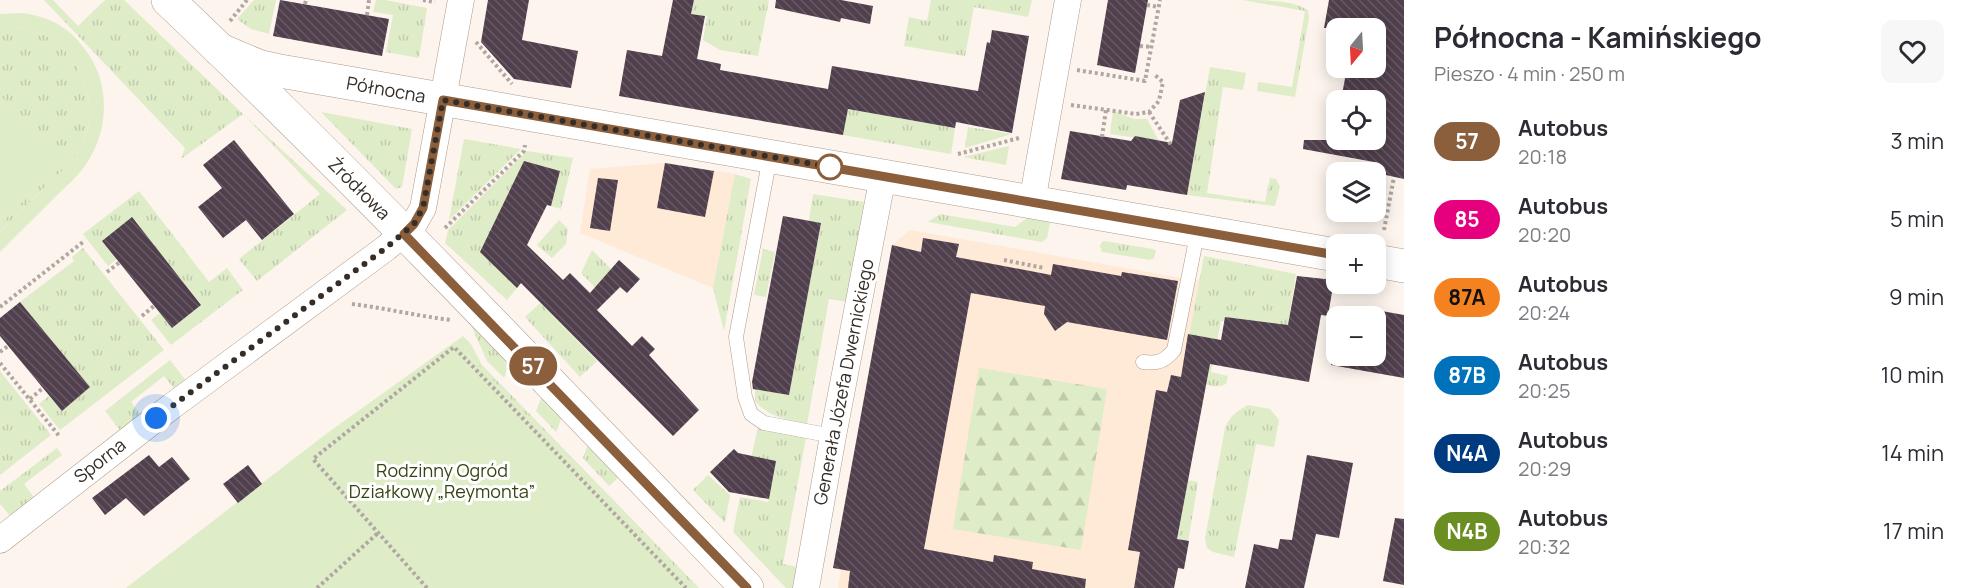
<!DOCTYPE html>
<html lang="pl">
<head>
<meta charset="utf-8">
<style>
  body { margin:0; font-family:Manrope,sans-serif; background:#f7f7f7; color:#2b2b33; height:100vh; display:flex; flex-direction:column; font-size:22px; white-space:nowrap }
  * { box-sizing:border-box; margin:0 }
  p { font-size:20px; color:#7c7c81 }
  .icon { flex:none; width:33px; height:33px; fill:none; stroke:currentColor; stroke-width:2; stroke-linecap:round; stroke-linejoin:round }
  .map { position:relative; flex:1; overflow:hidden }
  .panel { display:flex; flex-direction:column; background:#fff; width:570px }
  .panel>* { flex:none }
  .badge { padding:0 12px; border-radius:20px; font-size:21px; line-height:39px }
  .needle { width:39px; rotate:198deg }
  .buttons { position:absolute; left:1326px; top:18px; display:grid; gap:12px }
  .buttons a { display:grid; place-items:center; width:60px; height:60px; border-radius:12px; background:#fff; box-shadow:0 3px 15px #0003; font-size:30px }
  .you { position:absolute; width:30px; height:30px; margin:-15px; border:4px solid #fff; border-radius:50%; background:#1a73e8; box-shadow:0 0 0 9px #1a73e833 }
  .map>.badge { position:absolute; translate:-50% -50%; box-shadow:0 0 0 3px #fff }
  .round { display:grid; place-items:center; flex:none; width:63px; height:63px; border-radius:12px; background:#f7f7f7 }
  .headline { display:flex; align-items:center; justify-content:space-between; height:102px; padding:0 30px }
  h1 { font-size:28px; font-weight:700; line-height:45px }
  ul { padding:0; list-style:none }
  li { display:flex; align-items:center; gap:18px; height:78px; padding:0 30px }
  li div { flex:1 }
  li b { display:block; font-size:22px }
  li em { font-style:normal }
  li .badge { min-width:66px; font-weight:700; text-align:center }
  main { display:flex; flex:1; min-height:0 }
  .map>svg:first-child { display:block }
</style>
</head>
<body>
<main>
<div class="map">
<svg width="1404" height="588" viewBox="0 0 1404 588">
  <defs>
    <pattern id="grass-tufts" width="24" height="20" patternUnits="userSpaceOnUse" patternTransform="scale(1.5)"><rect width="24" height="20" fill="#dfecc8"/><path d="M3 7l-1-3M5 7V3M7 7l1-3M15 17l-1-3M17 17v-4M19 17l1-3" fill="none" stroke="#c0cbac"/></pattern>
    <pattern id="forest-firs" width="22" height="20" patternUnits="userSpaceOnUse" patternTransform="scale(1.5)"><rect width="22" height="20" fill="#dfecc8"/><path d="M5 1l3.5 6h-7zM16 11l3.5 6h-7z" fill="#c0cbac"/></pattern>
    <pattern id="building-back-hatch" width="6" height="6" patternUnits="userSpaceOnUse" patternTransform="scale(1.5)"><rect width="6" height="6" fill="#503f4c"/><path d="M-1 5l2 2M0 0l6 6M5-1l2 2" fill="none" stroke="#675963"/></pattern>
  </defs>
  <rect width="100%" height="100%" fill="#fcf4ed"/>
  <g fill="#ffe9d7">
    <polygon points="665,163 735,174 713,288 580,233 590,169"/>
    <polygon points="910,230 1199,281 1147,562 1178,568 1174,588 838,588 841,570 833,568 892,245"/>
  </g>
  <g fill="url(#grass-tufts)">
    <polygon points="44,0 53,0 78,26 105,0 124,0 243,114 347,210 257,281 239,259 320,194 243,114 181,159 185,148"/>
    <polygon points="254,0 276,0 269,34 251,29 237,19"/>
    <polygon points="376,0 385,0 427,8 419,58 386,52 393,15 373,12"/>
    <polygon points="694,0 769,0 758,56 720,50 703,40 707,16 691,14"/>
    <polygon points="931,0 1032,0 1028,17 974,7 965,56 904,46 909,17 927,21"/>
    <path d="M1243,0C1260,0 1298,0 1308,11L1309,18L1295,97L1257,91L1258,82L1292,87L1305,11Z"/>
    <path d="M0,28C29,27 55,33 72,59C92,89 97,126 75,157C67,168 55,177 46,186C30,202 15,217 0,232Z"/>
    <polygon points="1210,67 1246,73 1243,90 1223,87 1207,193 1265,202 1270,178 1276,179 1280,187 1275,206 1187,195"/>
    <polygon points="848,109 955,128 951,154 843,135"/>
    <polygon points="1113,111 1134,119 1147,119 1159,141 1110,134"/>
    <polygon points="321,112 412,129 402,187 396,189"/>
    <polygon points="968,127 1012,134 965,148"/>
    <polygon points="464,139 521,149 449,220"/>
    <polygon points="1009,146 1006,165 963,157"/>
    <polygon points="527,151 573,158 561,209 551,206 524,162 517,288 507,300 445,243 448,230"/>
    <polygon points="735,174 751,179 724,331 713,288"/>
    <polygon points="139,191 209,282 227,268 243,290 171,345 151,320 160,313 172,328 201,304 132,218 117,259 108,266 83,234"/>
    <path d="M813,194L864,202L847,302L829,299L807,424C787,420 769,417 755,401V389L789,395L821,223L809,221Z"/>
    <polygon points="940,214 1015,227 1028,217 1050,222 1047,238 1042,242 928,222"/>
    <polygon points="559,220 568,229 566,244 552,258 537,245"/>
    <polygon points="1104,241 1153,249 1156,251 1154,258 1150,260 1102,252 1100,246 1102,242"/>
    <polygon points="83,248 164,350 60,430 39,404 49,396 62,411 90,387 20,302 74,261 72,257"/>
    <polygon points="763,249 775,252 766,297 754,295"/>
    <polygon points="592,250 625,283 607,300 581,273"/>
    <path d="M1204,256L1296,274L1290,311L1319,339L1221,321L1211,372L1228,376L1226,384C1208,392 1196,378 1183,366Z"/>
    <polygon points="540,303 597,361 580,377 525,317"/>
    <polygon points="470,323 509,363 504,378 487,361"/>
    <polygon points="471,344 482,365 699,588 695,588 464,351"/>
    <polygon points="170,360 187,382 176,391 164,376 131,402 142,417 122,433 105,411"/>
    <polygon points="0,371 51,435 0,475"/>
    <polygon points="542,396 562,417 556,432 536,411"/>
    <path d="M1248,405L1270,409L1279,420L1274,447L1256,444L1234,557L1213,552L1207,548L1205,539L1225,428C1230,416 1237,411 1248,405Z"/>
    <polygon points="758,427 806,437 783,564 798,567 794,588 786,588 733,532 740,497 768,502 775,465 751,459"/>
    <polygon points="588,444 620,476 609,486 583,458"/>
    <polygon points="57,448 62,455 24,484 36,500 12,518 0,504 0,491"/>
    <polygon points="708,475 730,495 725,523 693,490"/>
    <polygon points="1187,480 1198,482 1188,542 1177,540"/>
  </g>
  <polygon fill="url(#forest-firs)" points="979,368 1107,389 1081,550 953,529"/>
  <g fill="#dfecc8">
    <path d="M22,13C52,17 72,29 89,55C112,90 108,138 81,171C74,180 64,188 55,197C37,215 18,234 0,252V232C15,217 30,202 46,186C55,177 67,168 75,157C97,126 92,89 72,59C55,33 29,27 0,28V14Z"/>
    <polygon points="0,95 65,158 0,225"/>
    <polygon points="463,336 471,344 464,351 695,588 126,588 326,434"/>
  </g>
  <g fill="url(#building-back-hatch)">
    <polygon points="280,0 389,19 382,56 273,36"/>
    <polygon points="488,0 529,0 522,40 578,51 571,88 514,79 481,42"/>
    <polygon points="673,0 694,0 691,14 705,16 697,59 721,64 720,70 828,89 832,66 978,91 987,42 990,43 992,30 1029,36 1012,133 956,122 955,128 848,109 843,135 619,96 627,50 662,56"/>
    <polygon points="776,0 841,0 873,6 870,24 841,18 840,22 775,8"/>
    <polygon points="1108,0 1148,0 1135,73 1097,65"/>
    <polygon points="1329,0 1404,0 1404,179 1372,172 1374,162 1303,149 1304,140 1376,140 1376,100 1341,100 1347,68 1376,68 1376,28 1324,28"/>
    <polygon points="1205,92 1187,195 1127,185 1126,190 1061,179 1070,131 1131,141 1135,136 1172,143 1180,100"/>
    <polygon points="234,140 294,214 262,240 246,220 223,238 198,207 222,188 203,165"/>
    <polygon points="524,161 560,171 551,206 547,205 527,245 563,280 570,273 590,293 619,260 640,279 627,293 620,287 597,310 632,346 642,336 655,349 649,355 699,410 673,436 521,283 517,288 480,252"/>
    <polygon points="665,163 714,171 705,217 657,208"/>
    <polygon points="598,178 618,180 610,231 590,228"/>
    <polygon points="783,216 821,223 789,395 753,389 752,382"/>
    <polygon points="132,217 201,305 172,328 102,241"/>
    <polygon points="923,238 959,244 956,257 1051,275 1053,264 1121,276 1122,272 1178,281 1167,340 1067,322 1055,331 1044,314 1045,306 971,293 924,549 993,562 994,555 1033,562 1032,569 1086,579 1085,588 848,588 850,571 833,568 892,245 921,252"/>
    <polygon points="1297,276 1334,280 1328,316 1321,315 1309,382 1210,364 1177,539 1189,541 1184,569 1178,568 1174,588 1134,588 1140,552 1128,550 1156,390 1167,392 1171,375 1181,377 1188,334 1221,340 1225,317 1288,325"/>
    <polygon points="20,302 90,387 62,411 0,336 0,318"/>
    <polygon points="1376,310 1404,315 1404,378 1331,365 1332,356 1376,356"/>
    <polygon points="734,449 738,453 776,461 769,499 729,492 710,472"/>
    <polygon points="149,455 159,467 172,457 190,479 144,516 126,498 105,515 92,498"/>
    <polygon points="1307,455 1353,463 1339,538 1316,534 1304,588 1245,588 1254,544 1278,549 1280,539 1292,540"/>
    <polygon points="248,465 262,484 238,503 223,484"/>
    <polygon points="1395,518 1404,519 1404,585 1383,581"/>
  </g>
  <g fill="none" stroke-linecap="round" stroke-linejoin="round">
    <defs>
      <g id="service">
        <polyline points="770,157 736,337 745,397 751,414 764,423 833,436"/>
        <path d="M1143,362C1158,364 1165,361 1174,350L1198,230"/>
      </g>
      <g id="minor">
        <polyline points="1032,202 1068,0"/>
        <polyline points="0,540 172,406 386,248 414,224 423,208 461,0"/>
        <polyline points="806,588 833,436 883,176"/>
      </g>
      <g id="tertiary">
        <path d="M168,0C367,189 557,390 747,588"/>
        <polyline points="220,50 258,66 280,71 1336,255"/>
        <polyline points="1376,261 1404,266"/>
      </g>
    </defs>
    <use href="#service" stroke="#ae9a8b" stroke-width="15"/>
    <use href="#minor" stroke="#ae9a8b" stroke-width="27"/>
    <use href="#tertiary" stroke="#ae9a8b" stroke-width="34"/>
    <g stroke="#afa7a0" stroke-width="4" stroke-dasharray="3 3" stroke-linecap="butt">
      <polyline points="423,0 435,2"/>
      <polyline points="305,4 306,0"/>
      <polyline points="1147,5 1159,7"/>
      <polyline points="367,15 369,0"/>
      <polyline points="230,21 247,0"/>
      <polyline points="476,42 512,84"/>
      <polyline points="1140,46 1151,47"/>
      <polyline points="1077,70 1145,81 1160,0"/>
      <polyline points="1071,105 1136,114 1149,112 1159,101 1163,82 1155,75"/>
      <polyline points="1149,112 1171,145"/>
      <polyline points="1102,137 1106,110"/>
      <polyline points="958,154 1019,138"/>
      <polyline points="445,228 524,151 525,145"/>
      <polyline points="1384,230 1394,177"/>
      <polyline points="1004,260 1044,268"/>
      <polyline points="107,272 120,262"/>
      <path d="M352,304C385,308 417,316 451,320"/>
      <polyline points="0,307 83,242"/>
      <polyline points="142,316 154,306"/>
      <polyline points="0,352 8,346"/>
      <polyline points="0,363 60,437"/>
      <polyline points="30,399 43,388"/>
      <polyline points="317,588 378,533"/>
      <polyline points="427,588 313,459 454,347 686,588"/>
    </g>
    <use href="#service" stroke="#fff" stroke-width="14"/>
    <use href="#minor" stroke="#fff" stroke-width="26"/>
    <use href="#tertiary" stroke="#fff" stroke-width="33"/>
  </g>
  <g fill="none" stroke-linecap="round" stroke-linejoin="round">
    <defs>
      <polyline id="line" points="747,588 404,234 414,224 423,208 443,100 1336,255"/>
    </defs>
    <use href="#line" stroke="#fff" stroke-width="14"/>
    <use href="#line" stroke="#8b5e3c" stroke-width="9"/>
    <polyline stroke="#352d27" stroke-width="6" stroke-dasharray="0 10.8" points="156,418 386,248 414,224 423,208 443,100 830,167"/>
  </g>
  <circle fill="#fff" stroke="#8b5e3c" stroke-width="3" cx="830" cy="167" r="12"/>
  <g text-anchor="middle" stroke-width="6" stroke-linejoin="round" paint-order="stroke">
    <g font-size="18" fill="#352d27" stroke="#fff">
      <text transform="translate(386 90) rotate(10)" y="6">Północna</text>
      <text transform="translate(359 189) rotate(45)" y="6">Źródłowa</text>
      <text transform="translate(844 382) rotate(-79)" y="6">Generała Józefa Dwernickiego</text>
      <text transform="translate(100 461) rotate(-38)" y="6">Sporna</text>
    </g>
    <g font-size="18" fill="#354410" stroke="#fff">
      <text x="442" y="477">Rodzinny Ogród<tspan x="442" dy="21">Działkowy „Reymonta”</tspan></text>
    </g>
  </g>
</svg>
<div class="buttons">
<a><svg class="needle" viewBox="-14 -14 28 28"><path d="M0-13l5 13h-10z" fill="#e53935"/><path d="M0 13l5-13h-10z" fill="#7c7c81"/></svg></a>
<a><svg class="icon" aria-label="locate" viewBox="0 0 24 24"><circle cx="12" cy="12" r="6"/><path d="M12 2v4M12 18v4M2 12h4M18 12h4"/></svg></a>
<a><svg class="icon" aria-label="layers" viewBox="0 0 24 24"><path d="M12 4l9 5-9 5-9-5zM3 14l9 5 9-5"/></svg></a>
<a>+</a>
<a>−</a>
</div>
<div class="you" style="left:156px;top:418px"></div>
<b class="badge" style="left:533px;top:366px;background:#8b5e3c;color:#fff">57</b>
</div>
<section class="panel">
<div class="headline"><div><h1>Północna - Kamińskiego</h1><p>Pieszo · 4 min · 250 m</p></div><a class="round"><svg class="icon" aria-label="heart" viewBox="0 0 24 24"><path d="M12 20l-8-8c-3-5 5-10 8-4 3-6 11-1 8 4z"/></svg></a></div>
<ul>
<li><span class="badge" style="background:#8b5e3c;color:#fff">57</span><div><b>Autobus</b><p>20:18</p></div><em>3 min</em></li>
<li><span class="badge" style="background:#e6007e;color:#fff">85</span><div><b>Autobus</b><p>20:20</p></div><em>5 min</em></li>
<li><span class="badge" style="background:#f58220;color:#111">87A</span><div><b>Autobus</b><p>20:24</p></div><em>9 min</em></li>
<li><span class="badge" style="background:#0072bc;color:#fff">87B</span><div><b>Autobus</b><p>20:25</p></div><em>10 min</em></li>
<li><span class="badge" style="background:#003b80;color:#fff">N4A</span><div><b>Autobus</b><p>20:29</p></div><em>14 min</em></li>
<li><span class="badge" style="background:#6b8e23;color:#fff">N4B</span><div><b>Autobus</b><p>20:32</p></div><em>17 min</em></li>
</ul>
</section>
</main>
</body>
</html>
